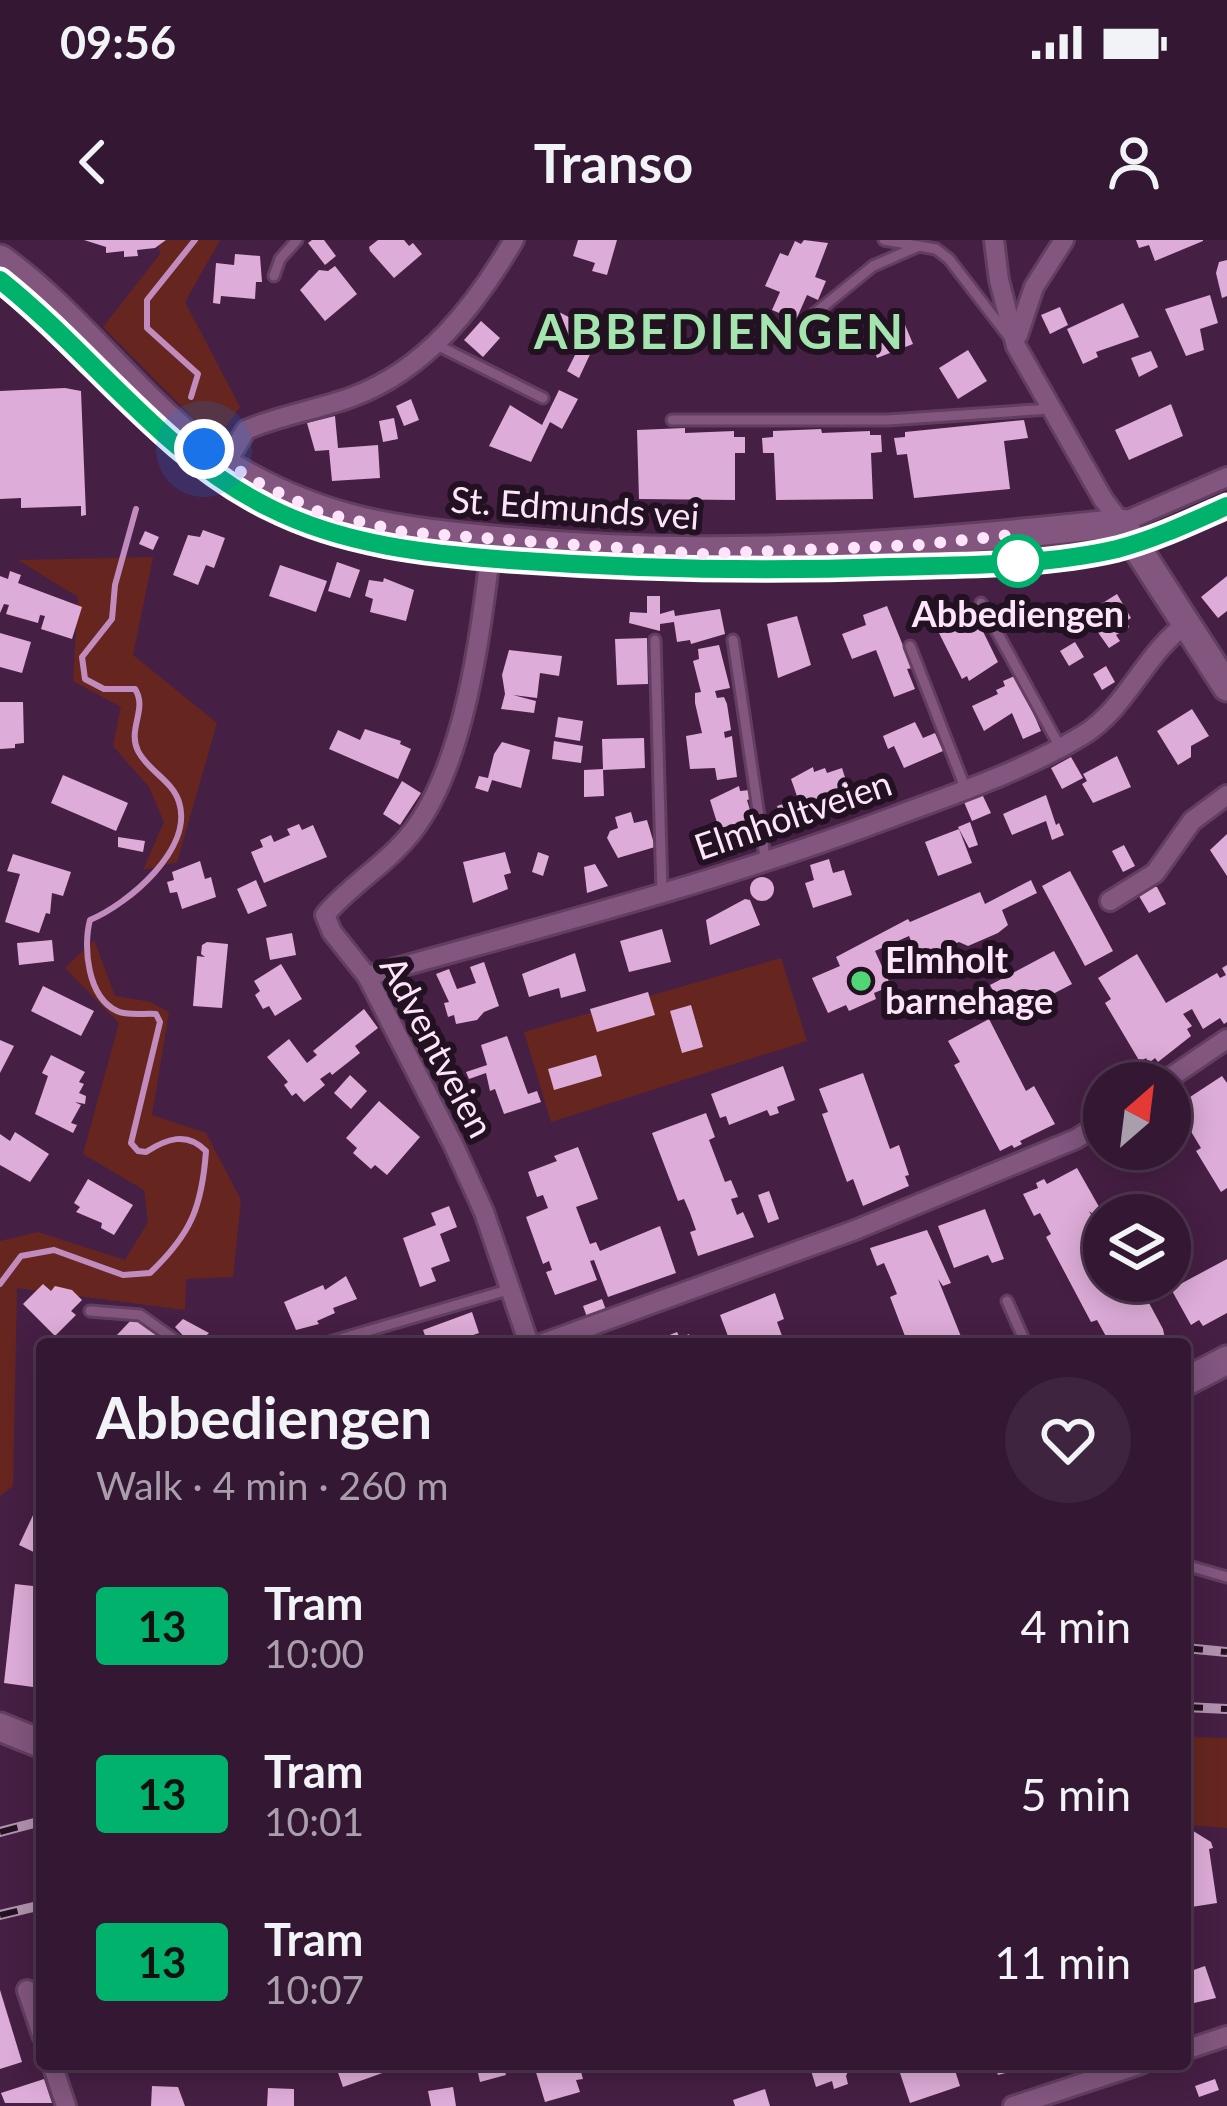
<!DOCTYPE html>
<html lang="en">
<head>
<meta charset="utf-8">
<style>
  body { margin:0; font-family:Lato,sans-serif; background:#3f243f; color:#f1f3f6; height:100vh; display:flex; flex-direction:column; font-size:45px; white-space:nowrap }
  * { box-sizing:border-box; margin:0 }
  p { font-size:39px; color:#a99fac }
  .icon { flex:none; width:66px; height:66px; fill:none; stroke:currentColor; stroke-width:2; stroke-linecap:round; stroke-linejoin:round }
  .map { position:relative; flex:1; overflow:hidden }
  .side { position:absolute; left:36px; top:1098px; width:1155px; height:732px; display:flex; flex-direction:column; background:#341733; border-radius:12px; box-shadow:0 6px 30px #0003,0 0 0 3px #4e364e }
  .side>* { flex:none }
  .badge { padding:0 24px; border-radius:9px; font-size:42px; line-height:78px }
  .needle { width:78px; rotate:28deg }
  .buttons { position:absolute; left:1083px; top:822px; display:grid; gap:24px }
  .buttons a { display:grid; place-items:center; width:108px; height:108px; border-radius:50%; background:#341733; box-shadow:0 6px 30px #0003,0 0 0 3px #4e364e; font-size:60px }
  .you { position:absolute; width:60px; height:60px; margin:-30px; border:9px solid #fff; border-radius:50%; background:#1a73e8; box-shadow:0 0 0 18px #1a73e833 }
  .map>.badge { position:absolute; translate:-50% -50%; box-shadow:0 0 0 6px #fff }
  .round { display:grid; place-items:center; flex:none; width:126px; height:126px; border-radius:63px; background:#3f243f }
  .summary { display:flex; align-items:center; justify-content:space-between; height:204px; padding:0 60px }
  h1 { font-size:57px; font-weight:700; line-height:90px }
  ul { padding:0; list-style:none }
  li { display:flex; align-items:center; gap:36px; height:168px; padding:0 60px }
  li div { flex:1 }
  li b { display:block; font-size:45px }
  li em { font-style:normal }
  li .badge { min-width:132px; font-weight:700; text-align:center }
  .status { display:flex; justify-content:space-between; align-items:center; height:84px; padding:0 60px; background:#341733; direction:ltr }
  .status svg { height:33px; fill:currentColor }
  header { display:flex; justify-content:space-between; align-items:center; height:156px; padding:0 60px; background:#341733; font-size:54px; font-weight:700 }
  .map>svg:first-child { display:block }
</style>
</head>
<body>
<div class="status"><b>09:56</b><svg viewBox="0 0 49 12"><path d="M0 12V9h3v3zM5 12V6h3v6zM10 12V3h3v9zM15 12V0h3v12zM26 1h20v11H26zM47 4h2v5h-2z"/></svg></div>
<header><svg class="icon" aria-label="back" viewBox="0 0 24 24"><path d="M15 5l-7 7 7 7"/></svg>Transo<svg class="icon" aria-label="person" viewBox="0 0 24 24"><circle cx="12" cy="8" r="4"/><path d="M4 21q1-7 8-7t8 7"/></svg></header>
<div class="map">
<svg width="1227" height="1866" viewBox="0 0 1227 1866">
  <rect width="100%" height="100%" fill="#461f44"/>
  <g fill="#66261f">
    <polygon points="158,0 220,0 185,62 240,167 223,191 199,184 103,87 160,14"/>
    <polygon points="153,317 133,415 217,483 177,622 143,630 164,582 149,547 113,506 121,467 73,441 78,357 18,320"/>
    <polygon points="94,700 115,756 151,762 169,772 152,875 206,893 241,960 233,1037 186,1039 185,1070 17,1048 13,1246 0,1256 0,1001 38,992 125,1020 148,982 144,950 83,914 119,783 65,728"/>
    <polygon points="781,718 807,801 551,882 524,792"/>
    <polygon points="1185,1497 1227,1498 1227,1588 1185,1585"/>
  </g>
  <g fill="none" stroke-linecap="round" stroke-linejoin="round">
    <g stroke="#c18cbd" stroke-width="6">
      <polyline points="191,157 198,134 147,88 147,60 195,0"/>
      <path d="M0,1044L21,1016L54,1010L123,1035L150,1033C191,994 202,967 206,911C187,891 166,899 146,912L138,911L131,903L160,782L156,774C145,773 127,776 117,771C87,757 83,706 90,680C128,664 194,609 179,562C172,540 148,531 138,511C127,489 148,469 135,449H104L85,439L82,417L112,379L115,345L136,269"/>
    </g>
  </g>
  <g fill="#ddacd8">
    <polygon points="84,0 166,0 155,8 137,10 138,16 124,17 124,11 106,13 106,7"/>
    <polygon points="312,0 324,0 336,16 325,25 308,3"/>
    <polygon points="378,0 404,0 409,6 413,3 422,14 394,38 370,11 369,7"/>
    <polygon points="578,0 617,0 607,35 592,31 595,23 573,16"/>
    <polygon points="804,0 828,3 815,37 826,41 818,60 807,55 796,80 772,70 780,52 765,46 780,13 788,16 795,1 801,4"/>
    <polygon points="1136,0 1203,0 1203,1 1155,21 1149,5 1139,8"/>
    <polygon points="235,14 260,16 262,42 256,42 255,59 221,56 220,64 213,63 216,23 234,25"/>
    <polygon points="1227,20 1227,56 1222,58 1216,33 1219,22"/>
    <polygon points="335,26 357,54 325,81 300,50 319,30 328,31"/>
    <polygon points="1210,55 1218,83 1200,89 1204,110 1186,116 1165,69"/>
    <polygon points="1123,63 1139,97 1096,112 1098,117 1083,124 1067,89"/>
    <polygon points="1060,67 1068,85 1050,94 1041,75"/>
    <polygon points="551,68 600,93 579,138 567,131 576,113 550,100 546,108 534,102"/>
    <polygon points="903,80 913,104 877,118 867,90"/>
    <polygon points="481,81 500,98 483,117 464,100"/>
    <polygon points="968,110 987,141 958,159 939,128"/>
    <polygon points="1151,111 1158,127 1139,137 1131,118"/>
    <polygon points="65,148 81,151 86,275 81,276 81,266 21,268 21,258 0,259 0,151"/>
    <polygon points="559,150 578,159 562,189 550,182 531,222 489,206 510,165 542,185"/>
    <polygon points="411,159 419,180 404,186 396,166"/>
    <polygon points="1171,164 1183,196 1129,220 1115,190"/>
    <polygon points="335,176 338,208 378,205 380,238 332,241 329,210 315,211 307,183"/>
    <polygon points="394,178 398,199 383,202 379,181"/>
    <polygon points="1024,180 1028,198 1004,201 1010,249 914,258 907,214 897,215 894,198 905,197 905,192"/>
    <polygon points="685,188 685,193 734,191 734,197 745,197 745,213 735,213 735,260 639,259 637,190"/>
    <polygon points="821,189 822,193 870,191 870,195 881,195 882,212 871,213 873,259 776,260 774,213 763,213 762,198 773,197 773,191"/>
    <polygon points="203,290 225,298 214,328 206,325 198,345 173,335 188,295 200,297"/>
    <polygon points="145,291 159,297 153,310 139,304"/>
    <polygon points="337,322 360,330 350,358 328,351"/>
    <polygon points="280,325 327,341 316,372 269,356"/>
    <polygon points="10,331 21,335 18,343 82,367 72,399 41,389 45,376 40,375 38,383 6,374 9,365 4,364 0,373 0,336 8,339"/>
    <polygon points="1227,336 1227,371 1218,378 1201,357"/>
    <polygon points="384,338 414,350 406,381 370,372 373,359 365,356 369,340 383,342"/>
    <polygon points="1117,354 1131,378 1126,381 1129,387 1116,395 1120,401 1109,408 1085,374"/>
    <polygon points="647,356 660,356 660,374 674,370 675,376 720,369 725,394 691,404 690,400 677,402 674,382 660,384 660,391 629,383 630,372 647,373"/>
    <polygon points="887,366 912,428 907,429 915,449 894,457 876,410 852,419 842,394 866,385 863,375"/>
    <polygon points="971,367 998,422 969,441 967,436 962,439 935,385 940,383 938,378 959,368 961,372"/>
    <polygon points="797,376 811,425 778,438 767,384"/>
    <polygon points="0,393 31,402 22,433 0,427"/>
    <polygon points="647,398 648,444 617,445 615,399"/>
    <polygon points="1075,402 1084,417 1069,426 1060,411"/>
    <polygon points="719,405 730,448 715,451 717,458 724,457 727,464 731,490 724,492 725,498 732,496 737,537 717,540 715,528 690,529 686,496 702,493 695,463 695,453 701,452 693,421 699,419 698,409"/>
    <polygon points="509,410 562,416 559,436 540,433 537,458 513,455 536,461 534,473 501,469 505,454 502,435"/>
    <polygon points="1106,426 1115,442 1102,450 1093,434"/>
    <polygon points="1017,435 1041,491 1023,499 1012,473 984,491 972,466 998,454 996,450 1005,446 1003,441"/>
    <polygon points="0,462 23,462 24,503 15,504 15,508 0,509"/>
    <polygon points="1192,469 1209,496 1191,506 1191,517 1178,525 1157,491"/>
    <polygon points="558,477 583,481 580,501 555,497"/>
    <polygon points="915,482 923,498 935,493 943,511 904,528 894,506 888,509 883,496"/>
    <polygon points="365,489 401,501 400,504 411,509 398,539 329,509 338,490 360,500"/>
    <polygon points="644,498 645,528 603,530 604,556 584,557 584,530 603,529 602,499"/>
    <polygon points="554,501 583,506 581,523 552,519"/>
    <polygon points="502,502 530,510 521,548 492,540 488,552 475,548 479,536 488,538 494,514"/>
    <polygon points="1117,516 1131,547 1093,563 1082,544 1087,541 1083,534"/>
    <polygon points="1071,517 1083,538 1062,549 1051,528"/>
    <polygon points="813,527 814,532 825,528 827,533 842,528 849,550 823,559 825,567 813,571 811,563 798,567 802,579 783,585 777,566 798,559 791,539"/>
    <polygon points="63,535 128,563 116,591 51,563"/>
    <polygon points="402,541 421,553 400,585 383,574"/>
    <polygon points="739,546 740,551 750,550 753,558 747,560 753,580 719,589 710,560"/>
    <polygon points="982,554 991,573 972,581 964,562"/>
    <polygon points="1046,555 1056,585 1059,583 1064,595 1052,600 1046,581 1012,595 1003,574"/>
    <polygon points="631,572 634,583 647,580 655,607 618,618 607,598 610,591 618,588 615,577"/>
    <polygon points="970,582 978,605 969,608 958,587"/>
    <polygon points="299,584 302,590 313,585 327,617 264,643 251,612 263,607 260,600 271,595 274,602 290,595 287,589"/>
    <polygon points="959,589 972,623 938,636 925,602"/>
    <polygon points="1227,594 1227,636 1210,610"/>
    <polygon points="118,597 145,601 143,612 118,607"/>
    <polygon points="1124,605 1135,626 1123,632 1112,611"/>
    <polygon points="505,612 511,633 504,635 508,649 473,663 463,622"/>
    <polygon points="538,612 549,616 543,636 532,632"/>
    <polygon points="13,614 71,632 63,656 52,653 50,674 46,673 39,693 5,682 20,634 7,631"/>
    <polygon points="829,619 833,633 844,630 852,655 813,668 805,643 814,640 810,625"/>
    <polygon points="200,621 205,639 211,637 216,657 182,669 177,652 170,653 167,642 174,640 172,632"/>
    <polygon points="595,624 608,646 587,653 584,627"/>
    <polygon points="1070,631 1113,711 1085,726 1042,646"/>
    <circle cx="762" cy="649" r="12"/>
    <polygon points="256,640 267,666 248,674 237,649"/>
    <polygon points="1031,640 1037,653 1002,670 1008,685 998,693 968,706 959,702 947,707 951,713 922,726 909,696 875,711 891,746 874,753 876,759 849,771 846,765 828,773 812,738 840,726 836,717 908,679 910,682 980,652 985,664"/>
    <polygon points="1150,647 1157,647 1166,664 1149,673 1139,656"/>
    <polygon points="745,659 750,660 760,685 710,705 706,680"/>
    <polygon points="662,689 671,722 629,732 620,701"/>
    <polygon points="292,693 296,715 270,720 266,698"/>
    <polygon points="52,700 54,721 19,725 17,703"/>
    <polygon points="207,702 228,704 222,768 193,766 197,716 205,717 201,714 202,705"/>
    <polygon points="1054,711 1072,744 1007,778 990,745"/>
    <polygon points="575,713 586,751 561,758 559,748 529,757 522,734"/>
    <polygon points="1137,714 1166,763 1217,733 1220,738 1226,735 1222,728 1227,725 1227,782 1224,784 1220,778 1203,789 1192,769 1183,774 1192,786 1187,789 1191,796 1158,822 1155,818 1149,823 1146,818 1140,822 1105,763 1111,759 1098,738"/>
    <polygon points="484,722 499,766 484,772 477,780 456,784 454,775 448,777 444,763 449,762 436,734 449,729 457,749 476,743 470,727"/>
    <polygon points="281,724 302,759 275,776 269,766 263,769 255,755 260,751 254,741"/>
    <polygon points="43,746 94,771 81,796 31,771"/>
    <polygon points="648,752 655,775 597,792 590,769"/>
    <polygon points="691,765 703,807 682,813 670,771"/>
    <polygon points="364,769 378,788 355,806 360,813 332,835 330,832 320,839 325,845 304,862 296,853 292,856 284,845 288,842 267,817 289,799 307,823 317,815 313,811"/>
    <polygon points="989,779 1026,851 1034,846 1055,884 1020,901 1022,904 1014,908 1012,905 1000,911 954,825 960,822 948,801"/>
    <polygon points="507,796 528,854 537,851 541,862 504,874 495,849 490,851 486,833 469,839 466,832 487,825 481,805"/>
    <polygon points="0,800 14,806 0,833"/>
    <polygon points="51,815 85,832 79,842 84,844 79,853 86,856 85,864 75,862 81,865 71,883 77,885 73,893 35,874 48,836 42,833"/>
    <polygon points="596,815 602,836 554,850 548,829"/>
    <polygon points="783,826 795,860 777,867 779,873 770,876 767,870 729,885 726,876 720,878 711,854"/>
    <polygon points="863,833 890,909 899,905 909,935 905,936 909,946 863,966 853,939 847,942 822,874 828,872 819,849"/>
    <polygon points="350,835 367,851 351,869 334,853"/>
    <polygon points="1222,836 1227,843 1227,948 1221,952 1196,911 1201,908 1187,885 1181,889 1172,874 1177,871 1174,865 1182,862 1180,858 1188,853 1190,857"/>
    <polygon points="379,861 420,897 387,935 375,925 371,929 353,913 357,908 346,898"/>
    <polygon points="706,873 715,897 709,900 725,942 731,940 738,957 731,959 737,975 743,972 754,997 698,1016 690,992 696,990 690,973 684,959 678,961 652,893"/>
    <polygon points="15,892 49,914 30,942 0,925 0,894 10,901"/>
    <polygon points="578,907 598,959 576,967 590,1004 596,1002 600,1011 660,986 676,1033 608,1057 594,1020 590,1021 597,1040 555,1055 546,1032 552,1030 549,1021 543,1024 526,977 548,968 543,955 537,957 528,932 557,921 554,916"/>
    <polygon points="1077,928 1102,972 1095,976 1089,971 1104,999 1104,1041 1127,1041 1140,1065 1148,1061 1163,1089 1165,1099 1159,1102 1100,1104 1108,1100 1097,1080 1091,1082 1046,997 1051,994 1040,973 1034,976 1023,954 1038,948 1036,943 1044,939 1047,944"/>
    <polygon points="88,939 133,965 114,995 101,988 102,983 76,972 80,967 74,963"/>
    <polygon points="769,951 779,979 768,983 758,955"/>
    <polygon points="449,966 457,987 440,994 450,1021 431,1028 436,1041 420,1047 403,998 436,985 431,973"/>
    <polygon points="985,969 1004,1019 992,1023 988,1015 954,1028 938,986"/>
    <polygon points="927,990 951,1043 943,1046 938,1039 964,1104 908,1104 890,1057 897,1054 890,1037 884,1023 877,1026 870,1008"/>
    <polygon points="1227,1019 1227,1073 1203,1086 1199,1080 1191,1085 1171,1049"/>
    <polygon points="346,1036 357,1059 333,1068 335,1073 317,1081 319,1084 296,1090 284,1062 323,1045 325,1050"/>
    <polygon points="43,1044 51,1051 55,1046 72,1050 82,1060 71,1071 76,1075 55,1096 23,1064"/>
    <polygon points="775,1053 784,1079 777,1082 785,1104 731,1104 720,1075"/>
    <polygon points="602,1059 606,1070 587,1077 583,1066"/>
    <polygon points="472,1072 479,1093 447,1104 428,1104 423,1090"/>
    <polygon points="135,1076 159,1093 157,1096 165,1104 125,1104 116,1096"/>
    <polygon points="183,1079 209,1093 197,1104 191,1104 175,1087"/>
    <polygon points="677,1092 680,1098 689,1094 693,1104 647,1104"/>
    <polygon points="42,1256 42,1316 19,1305"/>
    <polygon points="15,1344 42,1347 38,1386 42,1387 42,1455 34,1454 33,1447 4,1443"/>
    <polygon points="1190,1589 1211,1602 1213,1608 1209,1609 1217,1663 1185,1668 1185,1590"/>
    <polygon points="1205,1726 1216,1758 1185,1765 1185,1733"/>
    <polygon points="0,1750 22,1822 0,1829"/>
    <polygon points="335,1824 404,1824 405,1825 343,1847"/>
    <polygon points="476,1824 503,1824 506,1835 480,1842"/>
    <polygon points="539,1824 579,1824 583,1839 576,1840 580,1852 545,1862 535,1829"/>
    <polygon points="809,1824 851,1824 846,1836 848,1844 834,1849 832,1841 816,1847"/>
    <polygon points="927,1824 953,1824 960,1846 910,1863 900,1833"/>
    <polygon points="994,1824 1036,1824 1036,1825 998,1835"/>
    <polygon points="44,1839 52,1863 5,1863 1,1853"/>
    <polygon points="1215,1839 1219,1850 1199,1857 1195,1846"/>
    <polygon points="152,1846 178,1847 185,1866 151,1866"/>
    <polygon points="453,1847 456,1866 431,1866 428,1851"/>
    <polygon points="268,1848 294,1849 294,1866 267,1866"/>
    <polygon points="765,1849 770,1866 735,1866 733,1860"/>
  </g>
  <g fill="none" stroke-linecap="round" stroke-linejoin="round">
    <defs>
      <g id="lane">
        <polyline points="884,0 936,9 949,19 1009,97"/>
        <polyline points="274,36 280,19 297,0"/>
        <polyline points="814,74 873,26 919,6"/>
        <polyline points="435,104 543,158"/>
        <polyline points="672,180 888,180 1050,169"/>
        <polyline points="981,363 1060,507"/>
        <polyline points="655,400 662,653"/>
        <polyline points="733,400 766,624"/>
        <polyline points="910,406 966,550"/>
        <polyline points="1007,1061 1026,1104"/>
        <polyline points="90,1071 140,1075 181,1104"/>
        <polyline points="323,1104 511,1049"/>
        <polyline points="1185,1325 1227,1337"/>
      </g>
      <g id="street">
        <polyline points="994,0 999,40 1016,106 1103,259 1121,283 1227,237"/>
        <polyline points="1018,95 1034,47 1064,0"/>
        <path d="M225,224L246,190C280,175 317,170 352,157C426,130 475,66 514,0"/>
        <path d="M492,300C481,388 467,521 412,592C387,624 351,644 325,675L332,692L367,736L453,904L484,972L529,1104"/>
        <polyline points="1110,661 1155,633 1192,581 1227,555"/>
        <path d="M367,736C543,687 719,642 890,578C954,554 1024,531 1083,495C1128,467 1145,412 1188,383"/>
        <polyline points="1162,843 1227,799"/>
        <polyline points="541,1104 855,990 1076,899 1104,881"/>
        <polyline points="27,1750 42,1795"/>
        <polyline points="1185,1810 1227,1796"/>
        <polyline points="52,1824 66,1866"/>
        <polyline points="1013,1866 1141,1824"/>
      </g>
      <g id="secondary">
        <path d="M0,19C83,78 146,175 229,226C328,286 402,291 514,302C720,322 917,305 1121,283L1227,447"/>
        <polyline points="1185,1142 1227,1120"/>
        <polyline points="0,1487 42,1504"/>
      </g>
    </defs>
    <use href="#lane" stroke="#623f60" stroke-width="15"/>
    <use href="#street" stroke="#623f60" stroke-width="24"/>
    <use href="#secondary" stroke="#623f60" stroke-width="33"/>
    <use href="#lane" stroke="#82567f" stroke-width="9"/>
    <use href="#street" stroke="#82567f" stroke-width="18"/>
    <use href="#secondary" stroke="#82567f" stroke-width="27"/>
    <path stroke="#b192ae" stroke-width="3" d="M0,40C94,113 162,214 270,268C343,305 428,314 509,320C640,330 768,332 900,327C971,324 1047,325 1117,309C1155,299 1191,282 1227,265"/>
    <defs>
      <g id="rail">
        <polyline points="1185,1408 1227,1412"/>
        <polyline points="1185,1467 1227,1469"/>
        <polyline points="0,1592 42,1581"/>
        <polyline points="0,1675 42,1665"/>
      </g>
    </defs>
    <use href="#rail" stroke="#b192ae" stroke-width="10"/>
    <use href="#rail" stroke="#221121" stroke-width="6" stroke-dasharray="18" stroke-linecap="butt"/>
  </g>
  <g fill="none" stroke-linecap="round" stroke-linejoin="round">
    <defs>
      <path id="line" d="M0,40C93,114 162,215 270,268C343,305 428,314 509,320C637,329 762,332 890,327C965,325 1044,326 1117,309C1155,299 1191,282 1227,266"/>
    </defs>
    <use href="#line" stroke="#fff" stroke-width="27"/>
    <use href="#line" stroke="#00b26b" stroke-width="18"/>
    <polyline stroke="#fee4fb" stroke-width="12" stroke-dasharray="0 21.6" points="204,209 259,243 319,272 403,292 700,314 918,305 1010,295 1018,321"/>
  </g>
  <circle fill="#fff" stroke="#00b26b" stroke-width="6" cx="1018" cy="321" r="24"/>
  <circle fill="#50d674" stroke="#221121" stroke-width="4.5" cx="861" cy="741" r="12"/>
  <g text-anchor="middle" stroke-width="12" stroke-linejoin="round" paint-order="stroke">
    <g font-size="36" fill="#fee4fb" stroke="#221121">
      <text transform="translate(575 268) rotate(4)" y="13">St. Edmunds vei</text>
      <text transform="translate(793 575) rotate(-19)" y="13">Elmholtveien</text>
      <text transform="translate(437 807) rotate(62)" y="13">Adventveien</text>
    </g>
    <g font-size="36" font-weight="bold" fill="#fee4fb" stroke="#221121">
      <text x="1018" y="387">Abbediengen</text>
    </g>
    <g font-size="36" font-weight="bold" fill="#fee4fb" stroke="#221121" text-anchor="start">
      <text x="885" y="733">Elmholt<tspan x="885" dy="41">barnehage</tspan></text>
    </g>
    <g font-size="48" font-weight="bold" letter-spacing="3" fill="#a4e5af" stroke="#221121">
      <text x="720" y="109">ABBEDIENGEN</text>
    </g>
  </g>
</svg>
<div class="buttons">
<a><svg class="needle" viewBox="-14 -14 28 28"><path d="M0-13l5 13h-10z" fill="#e53935"/><path d="M0 13l5-13h-10z" fill="#a99fac"/></svg></a>
<a><svg class="icon" aria-label="layers" viewBox="0 0 24 24"><path d="M12 4l9 5-9 5-9-5zM3 14l9 5 9-5"/></svg></a>
</div>
<div class="you" style="left:204px;top:209px"></div>
<section class="side">
<div class="summary"><div><h1>Abbediengen</h1><p>Walk · 4 min · 260 m</p></div><a class="round"><svg class="icon" aria-label="heart" viewBox="0 0 24 24"><path d="M12 20l-8-8c-3-5 5-10 8-4 3-6 11-1 8 4z"/></svg></a></div>
<ul>
<li><span class="badge" style="background:#00b26b;color:#111">13</span><div><b>Tram</b><p>10:00</p></div><em>4 min</em></li>
<li><span class="badge" style="background:#00b26b;color:#111">13</span><div><b>Tram</b><p>10:01</p></div><em>5 min</em></li>
<li><span class="badge" style="background:#00b26b;color:#111">13</span><div><b>Tram</b><p>10:07</p></div><em>11 min</em></li>
</ul>
</section>
</div>
</body>
</html>
